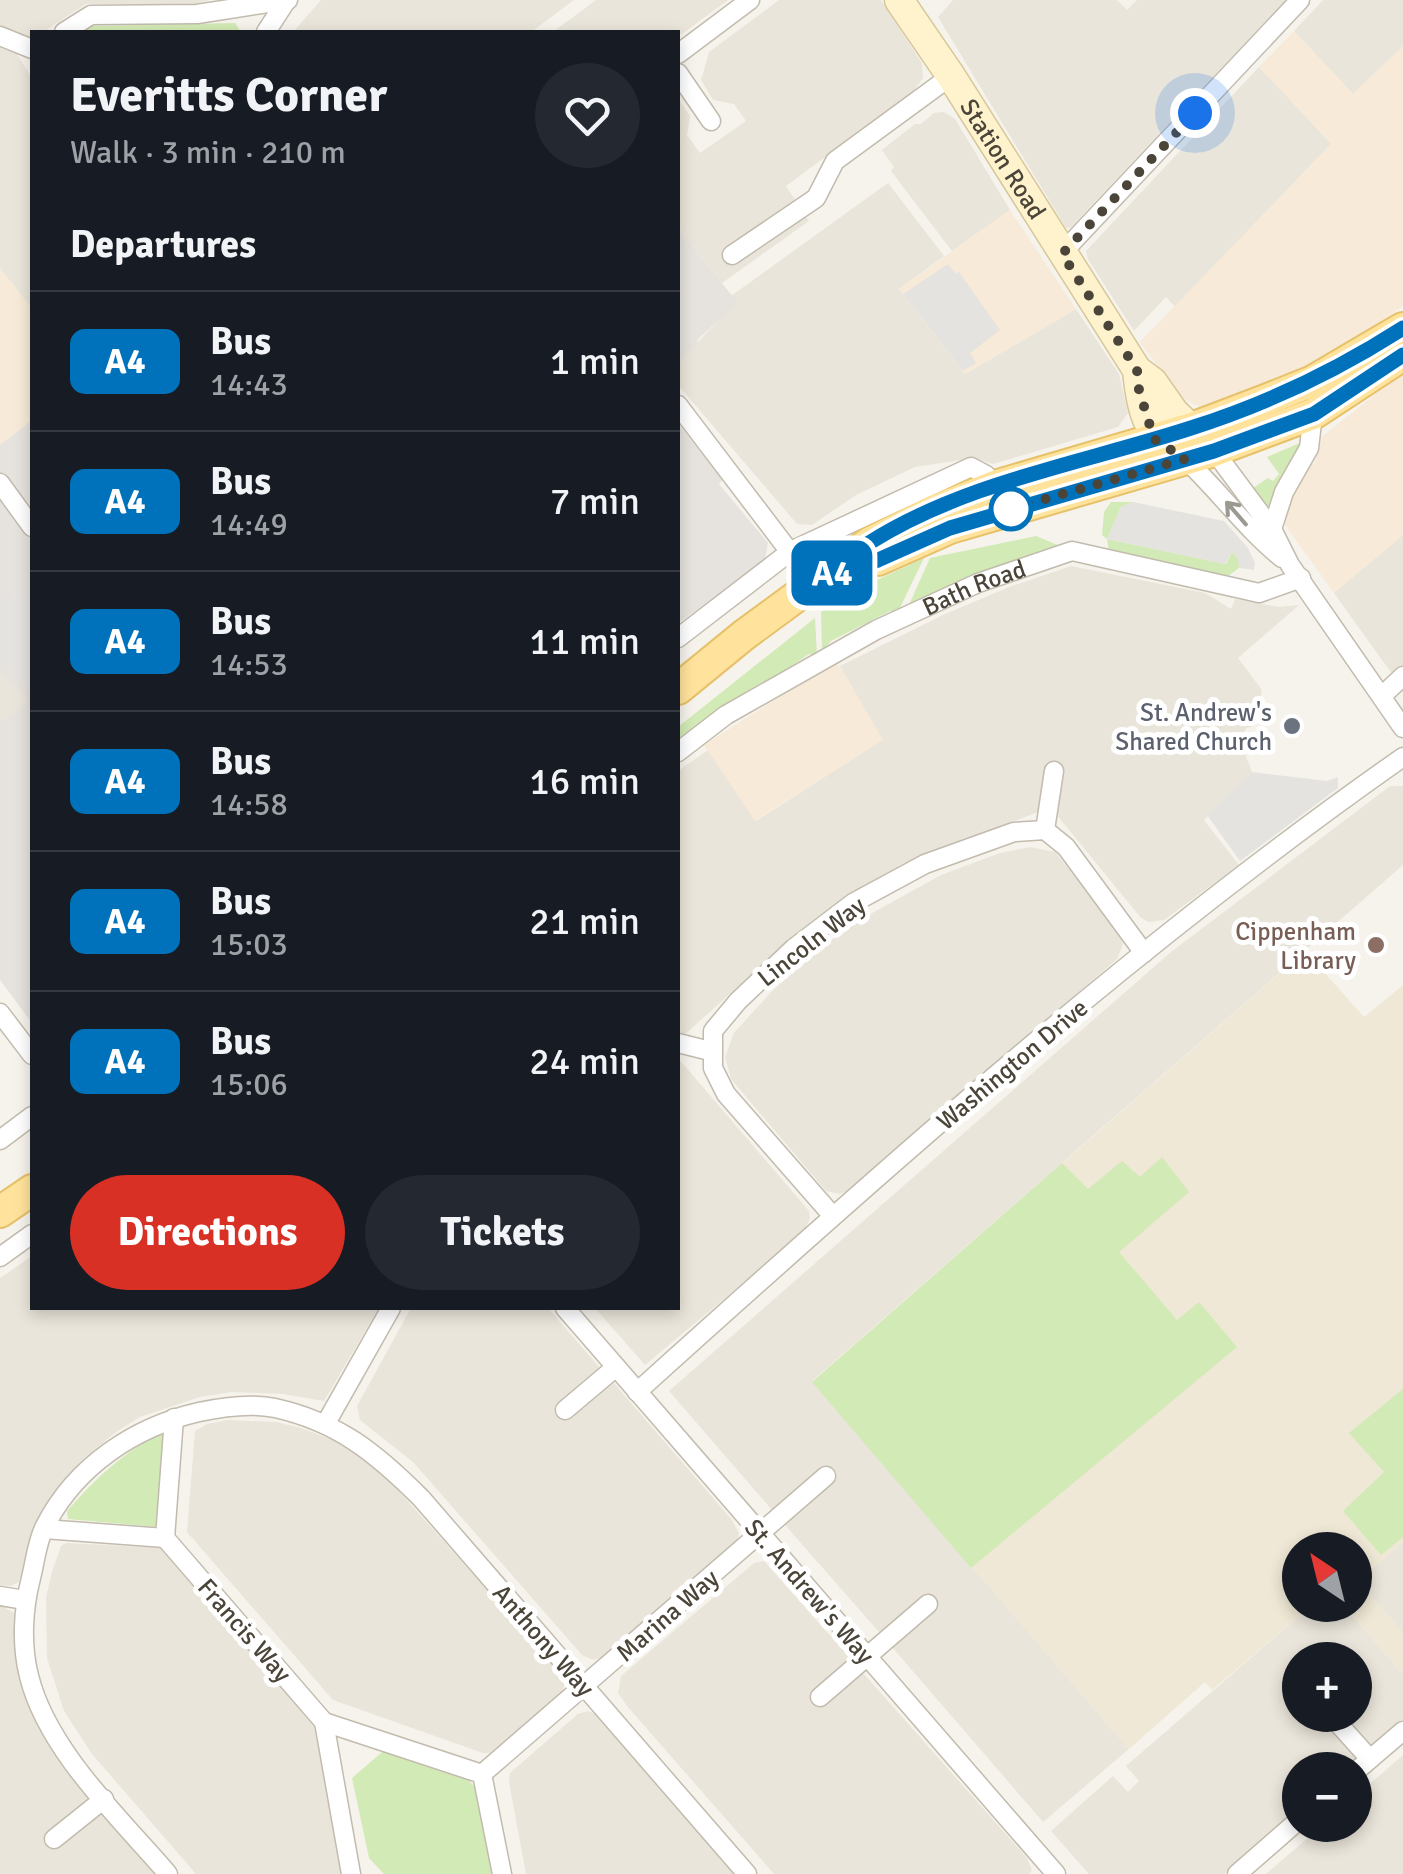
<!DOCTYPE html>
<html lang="en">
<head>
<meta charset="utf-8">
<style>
  body { margin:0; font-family:Signika,sans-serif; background:#242831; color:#f1f3f6; height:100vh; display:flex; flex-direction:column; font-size:38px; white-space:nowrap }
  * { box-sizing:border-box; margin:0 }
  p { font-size:32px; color:#9ea1a6 }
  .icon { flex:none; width:55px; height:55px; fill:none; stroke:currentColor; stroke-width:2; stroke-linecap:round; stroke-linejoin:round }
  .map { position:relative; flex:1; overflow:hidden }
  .panel { position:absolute; left:30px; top:30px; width:650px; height:1280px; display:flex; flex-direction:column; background:#171b24; border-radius:0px; box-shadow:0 5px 15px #0003 }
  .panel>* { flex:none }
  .badge { padding:0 20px; border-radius:15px; font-size:35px; line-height:65px }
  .needle { width:65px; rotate:325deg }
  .tools { position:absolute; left:1282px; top:1532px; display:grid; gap:20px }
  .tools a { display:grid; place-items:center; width:90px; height:90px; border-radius:50%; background:#171b24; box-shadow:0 5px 15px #0003; font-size:50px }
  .you { position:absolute; width:50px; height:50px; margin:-25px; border:8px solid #fff; border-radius:50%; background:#1a73e8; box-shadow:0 0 0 15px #1a73e833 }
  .map>.badge { position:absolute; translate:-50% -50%; box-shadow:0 0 0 5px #fff }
  h2 { padding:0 40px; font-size:38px; line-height:90px }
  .round { display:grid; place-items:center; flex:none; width:105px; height:105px; border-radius:52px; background:#242831 }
  .overview { display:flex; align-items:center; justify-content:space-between; height:170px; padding:0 40px }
  h1 { font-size:48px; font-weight:700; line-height:75px }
  .cta { display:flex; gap:20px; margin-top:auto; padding:20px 40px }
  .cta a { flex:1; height:115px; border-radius:60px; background:#d93025; color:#fff; font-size:40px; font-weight:700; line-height:115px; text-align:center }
  .cta a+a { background:#242831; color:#f1f3f6 }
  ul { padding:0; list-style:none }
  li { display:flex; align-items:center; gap:30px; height:140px; padding:0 40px; border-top:2px solid #363941 }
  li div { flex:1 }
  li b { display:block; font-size:38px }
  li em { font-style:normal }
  li .badge { min-width:110px; font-weight:700; text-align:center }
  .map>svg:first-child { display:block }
</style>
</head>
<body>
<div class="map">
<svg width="1403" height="1874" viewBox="0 0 1403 1874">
  <rect width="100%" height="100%" fill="#f6f3ec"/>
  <g fill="#eae5da">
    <polygon points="0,0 210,0 195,4 86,4 43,32 32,32 32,39 15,51 32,78 32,309 0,268"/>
    <polygon points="321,0 574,0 531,32 293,32"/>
    <polygon points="596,0 728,0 682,34 553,32"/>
    <polygon points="779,0 881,0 922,63 923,78 913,92 786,186 809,221 722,283 678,229 678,98 690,116 687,135 700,153 746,121 734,104 713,100 701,80 709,52"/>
    <polygon points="953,0 1117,0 1127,10 1137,0 1286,0 1071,227 1066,228 938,17"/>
    <polygon points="1323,0 1403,0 1403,46 1353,94 1294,31"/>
    <polygon points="1259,67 1332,143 1175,307 1166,297 1134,331 1088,259 1086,251"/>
    <polygon points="944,112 955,119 1010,210 952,251 891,171 894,167 882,150 915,124 921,124 934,113"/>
    <polygon points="888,183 944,256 899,289 965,374 1076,309 1119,374 1128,413 1118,427 993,464 975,458 915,467 856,495 812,525 797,524 678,385 678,362 737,302 731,296"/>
    <polygon points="1403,535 1403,671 1395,678 1334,593"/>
    <polygon points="1071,566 1205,593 1231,609 1235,599 1279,607 1299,605 1238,658 1262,690 1255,726 1246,728 1241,743 1252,772 1204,820 1239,865 1164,920 1149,922 1141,918 1056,814 1046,809 902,864 864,886 802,929 683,1036 678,1034 678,771 708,750 756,821 882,740 840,666 943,615 1009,587"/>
    <polygon points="0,671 30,700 0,722"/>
    <polygon points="1390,786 1403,786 1403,865 812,1381 1129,1749 1043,1822 892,1647 925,1621 920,1614 886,1640 785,1525 819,1496 818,1491 778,1517 669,1391 1171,952"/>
    <polygon points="1030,847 1055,852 1121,933 1123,944 1117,959 852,1189 840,1194 826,1191 731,1079 725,1057 734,1033 773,990 847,927 941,875 1000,853"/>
    <polygon points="678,1058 809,1211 810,1218 804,1232 645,1365 595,1308 678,1308"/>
    <polygon points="32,1256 32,1308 379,1308 324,1401 283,1394 232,1392 200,1397 140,1417 116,1432 83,1459 58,1489 36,1527 19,1582 11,1586 0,1585 0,1278"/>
    <polygon points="411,1308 548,1308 606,1375 578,1409 613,1382 732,1520 739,1533 737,1542 604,1657 593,1660 582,1655 413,1462 360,1420 357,1406"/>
    <polygon points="228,1420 276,1422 301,1428 338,1442 380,1470 558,1669 565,1683 562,1692 490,1753 483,1753 333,1700 187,1532 195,1431 207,1424"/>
    <polygon points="1403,1542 1403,1633 1358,1581"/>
    <polygon points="66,1543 163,1548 313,1721 342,1874 196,1874 92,1754 64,1711 47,1658 46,1598 52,1572 61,1546"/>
    <polygon points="764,1561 1027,1858 1032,1870 1029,1874 774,1874 627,1706 618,1693 621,1676 754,1563"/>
    <polygon points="0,1605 14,1613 22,1682 47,1740 160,1874 0,1874"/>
    <polygon points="1312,1605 1343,1605 1403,1674 1403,1719 1367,1750 1336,1715 1355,1715 1355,1660 1300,1660 1300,1715 1334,1715 1360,1755 1343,1770 1300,1770 1300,1808 1224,1874 1089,1874 1051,1831 1113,1776 1128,1792 1139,1781 1126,1766"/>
    <polygon points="588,1711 599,1716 737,1874 526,1874 509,1782 510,1773 578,1714"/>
    <polygon points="1403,1755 1403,1874 1266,1874 1323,1825 1355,1825 1355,1797"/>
  </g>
  <g fill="#f7ead8">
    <polygon points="1294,31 1353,94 1403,46 1403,306 1326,360 1204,409 1180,397 1140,342 1331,144 1259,67"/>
    <polygon points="1010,210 1076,309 965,374 899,289"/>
    <polygon points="0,268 32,309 32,420 0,445"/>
    <polygon points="1403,372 1403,535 1334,593 1283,522 1299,479 1315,462 1322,437"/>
    <polygon points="831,664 840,666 883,740 755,821 704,745"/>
  </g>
  <g fill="#e6e2dd">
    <polygon points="678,229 738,303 697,340 698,343 678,362"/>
    <polygon points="32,420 32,1023 0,980 0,722 29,700 0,671 0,445"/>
    <polygon points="678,424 723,479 719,484 768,543 764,564 678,623"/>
  </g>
  <polygon fill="#efe8d6" points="1305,951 1364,1017 1403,985 1403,1542 1358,1581 1403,1633 1403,1674 1343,1605 1355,1605 1355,1550 1300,1550 1300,1605 1312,1605 1212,1690 1205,1682 1129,1749 812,1382"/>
  <g fill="#d2eab5">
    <polygon points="235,23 241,32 81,32 91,26"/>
    <path d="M1302,442C1295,467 1277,483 1268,507L1253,488L1268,478L1273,481L1279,474L1267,457Z"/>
    <polygon points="1111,502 1133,502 1121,507 1107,539 1226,564 1232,552 1239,559 1239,568 1228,576 1109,553 1107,539 1102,535 1104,512"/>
    <polygon points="1036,536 1065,548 908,607 930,558"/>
    <polygon points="924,558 897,614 890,611 831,641 822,652 821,612 866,585"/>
    <polygon points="815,618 817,656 809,654 678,744 678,727"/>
    <polygon points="1162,1157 1189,1192 1119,1252 1177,1320 1199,1302 1237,1347 971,1568 812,1382 1062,1163 1088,1189 1122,1161 1140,1177"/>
    <polygon points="1403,1389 1403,1537 1381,1555 1343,1511 1384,1472 1349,1433"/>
    <path d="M157,1434L169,1436L158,1527L68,1519L67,1511C94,1480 121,1455 157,1434Z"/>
    <polygon points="388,1747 463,1774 481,1794 495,1874 384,1874 369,1858 352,1778"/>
  </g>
  <g fill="#e5e3e0">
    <polygon points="948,264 956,274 959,272 1000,330 970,353 976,363 963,371 903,294"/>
    <polygon points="1133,502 1224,521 1248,548 1255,563 1254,570 1239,568 1238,559 1232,552 1225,564 1107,539 1121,507"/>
    <polygon points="20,587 28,598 32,596 32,692 0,660 0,601"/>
    <polygon points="1252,772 1327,781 1338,777 1338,788 1240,861 1207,815"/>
  </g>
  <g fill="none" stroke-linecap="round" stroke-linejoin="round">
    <defs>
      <g id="street">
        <polyline points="64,32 91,15 197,14 288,0"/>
        <polyline points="266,32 286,1"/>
        <polyline points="0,36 32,49"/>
        <polyline points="678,54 750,0"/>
        <polyline points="678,73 711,121"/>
        <polyline points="1061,254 1300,0"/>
        <polyline points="732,255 816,198 835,161 951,76"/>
        <polyline points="678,405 815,585"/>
        <polyline points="1214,451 1272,529 1290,565 1403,728"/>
        <path d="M1185,459C1219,491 1246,529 1282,558"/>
        <polyline points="0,483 32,527"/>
        <polyline points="1272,529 1284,492 1309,448 1313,414"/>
        <polyline points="678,638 791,551 971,467 986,475 995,486"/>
        <polyline points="1382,696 1403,676"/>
        <path id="s1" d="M678,752L726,715L876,630L978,583L1072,551L1259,593L1301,578"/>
        <polyline points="1045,830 1054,771"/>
        <polyline points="0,1013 32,1055"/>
        <polyline points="678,1043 710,1051"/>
        <polyline points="0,1140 32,1116"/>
        <polyline points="832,1215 726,1094 713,1068 713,1031 738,1001 794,948 853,903 925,864 1014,832 1045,830 1066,847 1144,953"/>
        <polyline points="0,1257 32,1234"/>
        <polyline points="565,1308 1056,1874"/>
        <path d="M637,1392C883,1170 1132,947 1403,757"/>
        <polyline points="565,1410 616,1367"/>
        <polyline points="326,1423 391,1308"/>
        <polyline points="44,1529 165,1538"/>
        <polyline points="165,1538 324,1722"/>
        <polyline points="165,1538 174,1418"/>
        <polyline points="0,1596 25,1600"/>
        <polyline points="820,1697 928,1604"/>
        <polyline points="1335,1720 1370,1759"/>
        <polyline points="1355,1772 1403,1731"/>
        <polyline points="482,1774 826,1476"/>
        <polyline points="482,1774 502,1874"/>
        <polyline points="54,1839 104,1799"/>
        <path d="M168,1874C120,1818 47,1750 29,1676C21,1645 23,1609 31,1578C35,1562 37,1541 45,1526C76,1466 134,1427 199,1412C222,1407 251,1403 275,1408C338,1422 376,1453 421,1498L747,1874"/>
        <polyline points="351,1874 324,1722 482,1774"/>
        <polyline points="1237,1874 1300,1819"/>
      </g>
      <g id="secondary">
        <path id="s2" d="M899,0L951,76L1137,370L1153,382L1174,412L1204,441"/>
        <path d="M1137,370C1140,402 1145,433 1173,451"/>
      </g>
      <g id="primary">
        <polyline points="878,560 950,528 1214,451 1313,414 1403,355"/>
        <polyline points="678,689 744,635 869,543 933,511 995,486 1192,428 1263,401 1313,381 1403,328"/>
        <polyline points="0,1212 32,1190"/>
      </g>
    </defs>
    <use href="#street" stroke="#c2bbae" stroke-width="21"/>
    <use href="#secondary" stroke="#d6c79b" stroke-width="31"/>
    <use href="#primary" stroke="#e6c16a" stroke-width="34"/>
    <use href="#street" stroke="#fff" stroke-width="18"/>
    <use href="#secondary" stroke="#fff3cd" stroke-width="28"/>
    <use href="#primary" stroke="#ffe39c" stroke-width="30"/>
  </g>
  <defs><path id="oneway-shaft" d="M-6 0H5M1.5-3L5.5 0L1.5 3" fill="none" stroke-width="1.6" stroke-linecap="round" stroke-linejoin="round" transform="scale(2.5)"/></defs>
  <use stroke="#9c9892" href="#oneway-shaft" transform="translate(1236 513) rotate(-131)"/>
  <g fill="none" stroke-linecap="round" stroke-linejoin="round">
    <defs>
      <path id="line" d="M1403,328C1336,371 1267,404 1191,428C1084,463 965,482 869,543C854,552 841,565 828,576L878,560L950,528L1214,451L1314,414L1403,355"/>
    </defs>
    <use href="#line" stroke="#fff" stroke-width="22"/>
    <use href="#line" stroke="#0072bc" stroke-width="15"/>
    <polyline stroke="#4b4439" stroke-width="10" stroke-dasharray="0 18" points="1011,509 1185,459 1154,439 1139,390 1137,370 1062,254 1195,113"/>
  </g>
  <circle fill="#fff" stroke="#0072bc" stroke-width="5" cx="1011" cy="509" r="20"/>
  <circle fill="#6b7280" stroke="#fff" stroke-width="4" cx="1292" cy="726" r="10"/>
  <circle fill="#8d6e63" stroke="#fff" stroke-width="4" cx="1376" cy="945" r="10"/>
  <g text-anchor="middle" stroke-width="10" stroke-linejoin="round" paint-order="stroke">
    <g font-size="25" fill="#4b4439" stroke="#fff">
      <text dy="9" stroke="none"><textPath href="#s2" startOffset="190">Station Road</textPath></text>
      <text dy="9" stroke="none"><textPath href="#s1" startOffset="340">Bath Road</textPath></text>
      <text transform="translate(811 941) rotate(-38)" y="9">Lincoln Way</text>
      <text transform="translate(1012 1064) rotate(-40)" y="9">Washington Drive</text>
      <text transform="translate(810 1591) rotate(49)" y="9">St. Andrew's Way</text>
      <text transform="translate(667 1615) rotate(-41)" y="9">Marina Way</text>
      <text transform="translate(245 1630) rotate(49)" y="9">Francis Way</text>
      <text transform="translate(544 1640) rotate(49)" y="9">Anthony Way</text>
    </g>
    <g font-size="25" fill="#5b616d" stroke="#fff" text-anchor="end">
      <text x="1272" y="721">St. Andrew's<tspan x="1272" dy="29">Shared Church</tspan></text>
    </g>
    <g font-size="25" fill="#785e54" stroke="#fff" text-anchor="end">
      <text x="1356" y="940">Cippenham<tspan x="1356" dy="29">Library</tspan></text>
    </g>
  </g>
</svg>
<div class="tools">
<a><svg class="needle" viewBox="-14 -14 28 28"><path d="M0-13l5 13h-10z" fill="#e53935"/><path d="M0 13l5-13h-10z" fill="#9ea1a6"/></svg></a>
<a>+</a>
<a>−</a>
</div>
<div class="you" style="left:1195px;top:113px"></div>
<b class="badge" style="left:832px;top:573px;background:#0072bc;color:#fff">A4</b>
<section class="panel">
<div class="overview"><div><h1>Everitts Corner</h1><p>Walk · 3 min · 210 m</p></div><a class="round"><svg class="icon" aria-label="heart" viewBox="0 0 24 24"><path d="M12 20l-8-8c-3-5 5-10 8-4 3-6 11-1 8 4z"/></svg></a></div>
<h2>Departures</h2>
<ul>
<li><span class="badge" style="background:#0072bc;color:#fff">A4</span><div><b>Bus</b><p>14:43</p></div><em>1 min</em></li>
<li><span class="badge" style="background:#0072bc;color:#fff">A4</span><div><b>Bus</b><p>14:49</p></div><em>7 min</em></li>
<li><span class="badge" style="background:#0072bc;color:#fff">A4</span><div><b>Bus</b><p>14:53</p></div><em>11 min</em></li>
<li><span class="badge" style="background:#0072bc;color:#fff">A4</span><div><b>Bus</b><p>14:58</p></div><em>16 min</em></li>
<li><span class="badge" style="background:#0072bc;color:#fff">A4</span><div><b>Bus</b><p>15:03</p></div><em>21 min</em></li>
<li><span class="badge" style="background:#0072bc;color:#fff">A4</span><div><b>Bus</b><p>15:06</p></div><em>24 min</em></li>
</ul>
<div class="cta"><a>Directions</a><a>Tickets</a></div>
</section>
</div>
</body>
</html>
